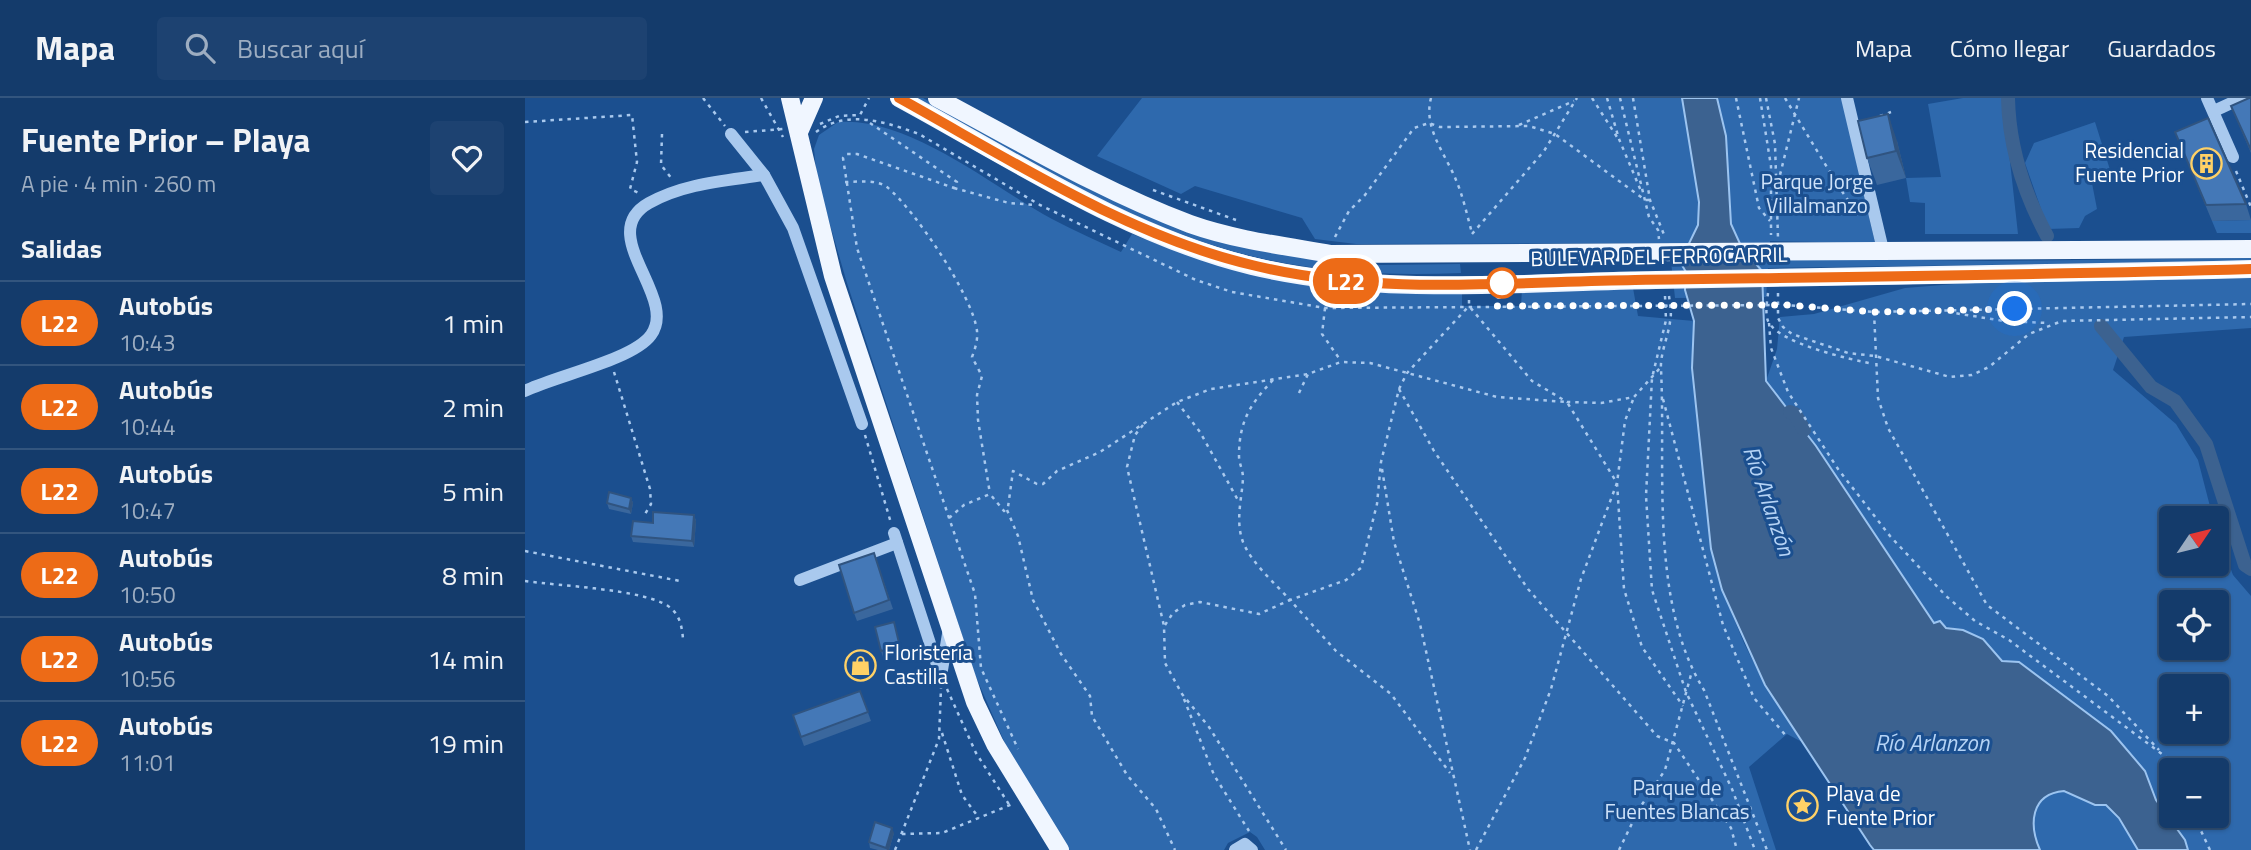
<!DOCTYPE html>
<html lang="es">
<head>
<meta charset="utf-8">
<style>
  body { margin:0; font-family:"Titillium Web",sans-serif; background:#1d4271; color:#f1f3f6; height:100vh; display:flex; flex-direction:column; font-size:26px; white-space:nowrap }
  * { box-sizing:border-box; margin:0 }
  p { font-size:23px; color:#9dadc1 }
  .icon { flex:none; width:38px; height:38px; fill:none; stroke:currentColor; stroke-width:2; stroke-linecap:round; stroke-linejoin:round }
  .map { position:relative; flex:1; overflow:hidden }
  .drawer { display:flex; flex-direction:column; background:#143b6b; width:525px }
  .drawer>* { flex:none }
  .badge { padding:0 14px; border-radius:23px; font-size:24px; line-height:46px }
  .needle { width:46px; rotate:55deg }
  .controls { position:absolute; left:1634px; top:408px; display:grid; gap:14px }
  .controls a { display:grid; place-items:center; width:70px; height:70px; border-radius:7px; background:#143b6b; box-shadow:0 2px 5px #0004,0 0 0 2px #33557e; font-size:35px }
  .you { position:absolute; width:35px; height:35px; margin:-18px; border:5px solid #fff; border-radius:50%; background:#1a73e8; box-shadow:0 0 0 10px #1a73e833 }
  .map>.badge { position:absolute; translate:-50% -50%; box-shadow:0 0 0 4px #fff }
  h2 { padding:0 21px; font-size:26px; line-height:63px }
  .round { display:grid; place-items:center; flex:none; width:74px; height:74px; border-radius:7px; background:#1d4271 }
  .summary { display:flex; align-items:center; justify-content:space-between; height:119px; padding:0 21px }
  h1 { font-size:33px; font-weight:700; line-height:52px }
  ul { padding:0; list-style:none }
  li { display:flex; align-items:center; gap:21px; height:84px; padding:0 21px; border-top:2px solid #33557e }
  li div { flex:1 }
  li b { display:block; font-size:26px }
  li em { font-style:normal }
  li .badge { min-width:77px; font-weight:700; text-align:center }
  header { display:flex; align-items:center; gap:42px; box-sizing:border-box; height:98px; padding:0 35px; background:#143b6b; border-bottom:2px solid #33557e }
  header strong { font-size:33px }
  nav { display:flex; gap:38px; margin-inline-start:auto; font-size:24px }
  .search { width:490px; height:63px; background:#1d4271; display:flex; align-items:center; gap:18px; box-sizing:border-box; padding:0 24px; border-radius:7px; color:#9dadc1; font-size:26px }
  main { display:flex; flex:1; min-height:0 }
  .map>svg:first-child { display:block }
</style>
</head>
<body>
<header>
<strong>Mapa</strong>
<div class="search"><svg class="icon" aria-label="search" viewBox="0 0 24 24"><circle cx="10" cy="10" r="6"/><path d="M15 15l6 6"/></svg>Buscar aquí</div>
<nav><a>Mapa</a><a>Cómo llegar</a><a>Guardados</a></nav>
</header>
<main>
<section class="drawer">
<div class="summary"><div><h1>Fuente Prior – Playa</h1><p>A pie · 4 min · 260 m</p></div><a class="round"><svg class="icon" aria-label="heart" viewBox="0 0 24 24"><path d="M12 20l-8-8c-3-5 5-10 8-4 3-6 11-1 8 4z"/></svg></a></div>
<h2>Salidas</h2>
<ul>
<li><span class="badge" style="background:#ed6b17;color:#fff">L22</span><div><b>Autobús</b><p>10:43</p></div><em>1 min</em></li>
<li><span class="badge" style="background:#ed6b17;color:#fff">L22</span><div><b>Autobús</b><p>10:44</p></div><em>2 min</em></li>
<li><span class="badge" style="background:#ed6b17;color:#fff">L22</span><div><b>Autobús</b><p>10:47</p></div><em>5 min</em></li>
<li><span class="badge" style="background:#ed6b17;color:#fff">L22</span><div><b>Autobús</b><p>10:50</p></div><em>8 min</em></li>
<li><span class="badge" style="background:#ed6b17;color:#fff">L22</span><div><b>Autobús</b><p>10:56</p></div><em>14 min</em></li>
<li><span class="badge" style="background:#ed6b17;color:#fff">L22</span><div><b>Autobús</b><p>11:01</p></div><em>19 min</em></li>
</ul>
</section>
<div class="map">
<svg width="1726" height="752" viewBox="0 0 1726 752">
  <rect width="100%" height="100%" fill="#1b4f8f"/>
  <g fill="#2e69ad" fill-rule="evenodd">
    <path d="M391,0H398L600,108L662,133L806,163L855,167L935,166L936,175C866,178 798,175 730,159C608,131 499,59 391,0Z"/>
    <polygon points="617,0 1317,0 1350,145 1245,143 1244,160 1466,163 1726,160 1726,163 1243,170 1241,199 1150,200 1144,145 831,146 790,141 777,120 670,88 656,96 572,58"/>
    <polygon points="1438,0 1478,0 1493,136 1400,136 1400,105 1385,104 1381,80 1416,79 1403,6"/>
    <path d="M313,24C384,18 468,89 527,121C550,133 573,143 596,154L607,136C716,182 820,194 937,193V208H996L997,191L1108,190L1113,218L1169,223L1167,270L1186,451L1197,492L1219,545L1240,587L1277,644L1262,636L1224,669L1251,752H740L732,739L725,734L703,745L699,752H544L486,659L450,577L322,185L292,82L289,51L294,37Z"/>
    <polygon points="1570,24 1586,75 1566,80 1572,111 1560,118 1554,130 1523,131 1500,65 1509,45"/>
    <polygon points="1726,122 1726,135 1692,135 1687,123"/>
    <path d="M1726,180V230L1599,239L1588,272L1651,326L1673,362L1688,420H1647V466H1692V433L1708,477L1726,498V752H1663L1660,742L1631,702L1620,673L1586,633L1494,564L1477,563L1458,541L1438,532L1409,526L1270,316L1265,314L1241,283L1252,251L1255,219L1289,216L1380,190L1442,185ZM1647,504H1692V550H1647ZM1647,588H1692V634H1647ZM1647,672H1692V718H1647Z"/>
    <path d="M1531,693C1550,692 1563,707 1581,707L1594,720L1614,752H1515C1504,728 1504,705 1531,693Z"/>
  </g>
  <path fill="#3c6290" stroke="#9cc4f0" stroke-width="2" d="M1157,0H1192L1201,38L1206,126L1216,148L1237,173L1241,283L1291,348L1409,525L1415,523L1421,530L1438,532L1458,541L1477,563L1494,564L1586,633L1620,673L1631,702L1660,742L1663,752H1613L1594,720L1581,707H1570L1539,693C1505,696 1504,727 1515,752H1349L1345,747L1240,587L1197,492L1186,451L1167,270L1169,223L1160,192L1161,174L1155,164L1173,127L1174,104Z"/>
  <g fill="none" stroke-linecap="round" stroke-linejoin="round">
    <g stroke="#3c6290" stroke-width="14">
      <path d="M1483,0C1484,49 1499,95 1522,138"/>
      <polyline points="1576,228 1626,289 1650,303 1681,346 1720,467 1726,471"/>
      <polyline points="1265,314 1270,316 1279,332"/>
    </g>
    <g stroke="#a9c9ee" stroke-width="2.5" stroke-dasharray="3.5 5" stroke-linecap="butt">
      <polyline points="178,0 200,28"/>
      <polyline points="236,0 258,39"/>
      <path d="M906,0C898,30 920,55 931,82C938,98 942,117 947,135"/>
      <polyline points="1067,0 1092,39"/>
      <polyline points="1082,0 1094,41 1116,93"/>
      <polyline points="1095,0 1124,119 1133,132 1134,141"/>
      <polyline points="1108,0 1125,102 1140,139"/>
      <polyline points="1211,0 1234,110 1245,123"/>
      <polyline points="1235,0 1246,68 1246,137"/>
      <polyline points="1241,0 1250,46 1253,140"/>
      <polyline points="1260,0 1314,89"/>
      <polyline points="1355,18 1366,14"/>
      <polyline points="0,24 107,17 112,64 105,91 114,95"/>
      <polyline points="345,25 432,84 429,90 332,56 322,56 318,60 332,150 450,496 456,570 493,651"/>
      <polyline points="295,26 314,18 335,17 344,0"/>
      <polyline points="994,27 1049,3"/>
      <polyline points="220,34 258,31"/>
      <path d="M291,34C322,11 361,24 394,36L515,107L671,182L707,194L800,210L1261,207L1349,214L1726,206"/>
      <polyline points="137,36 136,67 147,81"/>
      <polyline points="1711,73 1726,109"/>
      <path d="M320,84C333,84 351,81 362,89C389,111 448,198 452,233C453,242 450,251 447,259L457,278L452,297L453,322L465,396"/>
      <polyline points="1253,85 1274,0"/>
      <polyline points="429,90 484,105 511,107"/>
      <polyline points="1251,91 1314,89 1336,121"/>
      <polyline points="628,92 711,122"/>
      <polyline points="947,136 1019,53 1052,0"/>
      <polyline points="810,139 824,113 840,97 889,30 904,25 915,29 1004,28 1030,36 1120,102 1125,102"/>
      <path d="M1243,195C1242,204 1240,215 1243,223C1254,246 1325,261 1348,266"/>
      <polyline points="1253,195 1253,220 1258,229 1267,236 1323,255 1350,258 1425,279 1447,277 1464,269 1504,236 1537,223 1726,219"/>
      <polyline points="1140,198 1141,222 1127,280 1121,398 1127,492 1161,594 1207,691 1230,752"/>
      <path d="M1144,198C1145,206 1147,216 1145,224C1143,239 1135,256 1136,271C1141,371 1124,503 1179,592L1242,752"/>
      <polyline points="944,202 944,208 1007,283 1042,304 1076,305 1109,299 1135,270"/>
      <polyline points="800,210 797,236 816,263"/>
      <polyline points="1349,214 1353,300 1363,330 1462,507 1583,598 1634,652"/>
      <polyline points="1423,214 1479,223 1524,225"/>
      <polyline points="1244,225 1246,250 1263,294 1313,371 1365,438 1421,498 1450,523 1484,542 1641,659"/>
      <polyline points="89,274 125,391 126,406 120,416"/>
      <path d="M748,282C725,306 714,324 714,358C714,365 718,372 718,380C717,400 710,423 718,444C727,466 749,484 765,502L821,482L836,470L852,406L856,364L874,291L882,275L944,208"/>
      <polyline points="874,291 909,353 1003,491 1132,638 1149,645 1206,730 1212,752"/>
      <polyline points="774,295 783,276"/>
      <polyline points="1138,301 1198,527 1229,600 1262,639"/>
      <polyline points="652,304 675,334 714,404"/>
      <polyline points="618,327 610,337 602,369 639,528 640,565 657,596 684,629 761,752"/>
      <polyline points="340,337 366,425"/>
      <polyline points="857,371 869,444 895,526 945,752"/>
      <polyline points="482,412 493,438 508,502 536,556 565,598 567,618 602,677 631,711 650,752"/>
      <polyline points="424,420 439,407 465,396 479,413 483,409 488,373 512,386 518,386 532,373 575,354 652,304 686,291 783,276 816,264 845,265 972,299 1042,304 1092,385 1099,491 1117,549 1158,608"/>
      <polyline points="0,453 155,483"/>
      <path d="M0,483C34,488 117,491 143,508C155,516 157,529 158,541"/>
      <polyline points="640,527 648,515 660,507 675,504 734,516 765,502 811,553 866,596 925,675"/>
      <polyline points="422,591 451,655 485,708"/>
      <polyline points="659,601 689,677 724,733"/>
      <polyline points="417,635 437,697 454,720"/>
      <polyline points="1641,659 1647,672"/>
      <polyline points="1669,718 1685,752"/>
      <polyline points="377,736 417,735 490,705"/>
      <polyline points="370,752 414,641 416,590"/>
      <polyline points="951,752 1000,660 1026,591 1056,481 1092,385 1100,323 1109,299"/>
      <polyline points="1094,752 1114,711 1140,672 1167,573"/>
    </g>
    <g stroke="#a9c9ee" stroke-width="12">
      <polyline points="1322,0 1358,152"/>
      <polyline points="1682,0 1708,59"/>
      <polyline points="1689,13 1717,0"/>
      <polyline points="206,36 239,77 268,130 337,326"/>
      <path d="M0,293C30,278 108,262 126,237C154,199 69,136 124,105C160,85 200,83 239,77"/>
      <polyline points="369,435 416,579"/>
      <polyline points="275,482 372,445"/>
      <polyline points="416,578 424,530"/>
      <polyline points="710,752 720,746 727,752"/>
    </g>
    <g stroke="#f0f6ff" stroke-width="18">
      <polyline points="265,0 308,178 450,604 470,646 535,752"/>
      <path d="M374,0C487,61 600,137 727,168C857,199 998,184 1131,182C1330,178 1528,176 1726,171"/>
      <path d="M412,0C495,44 577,93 665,126C710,142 760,148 806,156L1726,151"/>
      <polyline points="275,32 289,0"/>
    </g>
  </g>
  <g fill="#3a679d">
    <polygon points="1726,0 1726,55 1706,8"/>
    <polygon points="1650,34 1721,106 1726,122 1687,123"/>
    <polygon points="1372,43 1381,80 1352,87 1342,60"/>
    <polygon points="106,400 108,405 106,416 84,411 82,405"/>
    <polygon points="169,417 171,423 169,449 108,444 106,438 128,425"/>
    <polygon points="349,455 368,511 332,523 329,515"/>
    <polygon points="369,524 377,555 358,559 356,553"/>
    <polygon points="335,593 346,623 279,648 268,617"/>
    <polygon points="369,735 364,752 353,752 345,750 344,744"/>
  </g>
  <g fill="#305480">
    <polygon points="1363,16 1372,43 1381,80 1371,53"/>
    <polygon points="106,400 108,405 106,416 104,411"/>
    <polygon points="169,417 171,423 169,449 167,443"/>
    <polygon points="367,730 369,735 364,752 362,752 361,750"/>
  </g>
  <g fill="#4478b7" stroke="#305480" stroke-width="2">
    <polygon points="1724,0 1726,0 1726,52 1706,8"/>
    <polygon points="1363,16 1371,53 1342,60 1333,23"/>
    <polygon points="1683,20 1721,106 1681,107 1650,34"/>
    <polygon points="84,394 106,400 104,411 82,405"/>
    <polygon points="128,414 169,417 167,443 106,438 108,423 128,425"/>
    <polygon points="349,455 364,502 329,515 314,467"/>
    <polygon points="369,524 375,549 356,553 350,529"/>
    <polygon points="335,593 343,614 276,639 268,617"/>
    <polygon points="350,724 367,730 361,750 344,744"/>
  </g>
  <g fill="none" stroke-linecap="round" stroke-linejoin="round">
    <defs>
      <path id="line" d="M374,0C486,62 601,137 727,167C851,198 983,184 1110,182C1316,179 1521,177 1726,171"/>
    </defs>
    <use href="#line" stroke="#fff" stroke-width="16"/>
    <use href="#line" stroke="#ed6b17" stroke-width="10"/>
    <polyline stroke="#fff" stroke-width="7" stroke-dasharray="0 12.6" points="977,185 971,208 1261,207 1349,214 1490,211"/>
  </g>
  <defs>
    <symbol id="building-ring" viewBox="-11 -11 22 22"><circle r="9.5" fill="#1b4f8f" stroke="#ffd166" stroke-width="1.5"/><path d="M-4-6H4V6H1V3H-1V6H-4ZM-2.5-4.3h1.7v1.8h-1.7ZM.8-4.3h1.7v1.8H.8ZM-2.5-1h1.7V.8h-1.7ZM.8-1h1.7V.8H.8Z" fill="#ffd166"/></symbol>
    <symbol id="shop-ring" viewBox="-11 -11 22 22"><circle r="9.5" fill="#1b4f8f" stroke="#ffd166" stroke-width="1.5"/><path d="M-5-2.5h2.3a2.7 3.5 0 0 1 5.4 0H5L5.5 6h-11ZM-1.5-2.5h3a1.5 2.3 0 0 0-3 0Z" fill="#ffd166"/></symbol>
    <symbol id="sight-ring" viewBox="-11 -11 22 22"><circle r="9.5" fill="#1b4f8f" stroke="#ffd166" stroke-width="1.5"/><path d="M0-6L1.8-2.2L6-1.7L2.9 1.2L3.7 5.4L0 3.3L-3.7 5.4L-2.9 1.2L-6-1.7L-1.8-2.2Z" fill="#ffd166"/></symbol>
  </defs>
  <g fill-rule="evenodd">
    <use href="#building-ring" x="1664" y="48" width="35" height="35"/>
    <use href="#shop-ring" x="318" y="550" width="35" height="35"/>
    <use href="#sight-ring" x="1260" y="690" width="35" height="35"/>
  </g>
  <circle fill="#fff" stroke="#ed6b17" stroke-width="3.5" cx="977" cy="185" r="14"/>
  <g text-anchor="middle" stroke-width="6" stroke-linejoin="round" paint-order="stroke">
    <g font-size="21" fill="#fff" stroke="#1b4f8f" text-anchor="start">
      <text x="1659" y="60" text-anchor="end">Residencial<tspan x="1659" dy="24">Fuente Prior</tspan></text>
      <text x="359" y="562">Floristería<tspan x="359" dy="24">Castilla</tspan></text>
      <text x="1301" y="703">Playa de<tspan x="1301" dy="24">Fuente Prior</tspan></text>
    </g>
    <g font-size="21" fill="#cfe3fa" stroke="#1b4f8f">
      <text x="1292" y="91">Parque Jorge<tspan x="1292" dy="24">Villalmanzo</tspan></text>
      <text x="1152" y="697">Parque de<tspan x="1152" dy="24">Fuentes Blancas</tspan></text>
    </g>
    <g font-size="21" fill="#fff" stroke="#1b4f8f">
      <text transform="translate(1134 159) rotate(-1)" y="7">BULEVAR DEL FERROCARRIL</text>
    </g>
    <g font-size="23" font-style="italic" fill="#b5d3f5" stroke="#1b4f8f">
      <text transform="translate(1244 403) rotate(71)" y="8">Río Arlanzón</text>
      <text x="1407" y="653">Río Arlanzon</text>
    </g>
  </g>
</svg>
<div class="controls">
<a><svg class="needle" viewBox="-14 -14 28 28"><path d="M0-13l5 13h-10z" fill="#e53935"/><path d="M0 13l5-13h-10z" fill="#9dadc1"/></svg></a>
<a><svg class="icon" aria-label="locate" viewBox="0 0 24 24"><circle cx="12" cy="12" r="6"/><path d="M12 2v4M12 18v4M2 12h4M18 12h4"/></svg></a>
<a>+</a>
<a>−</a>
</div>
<div class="you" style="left:1490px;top:211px"></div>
<b class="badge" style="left:821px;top:183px;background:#ed6b17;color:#fff">L22</b>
</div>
</main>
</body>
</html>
